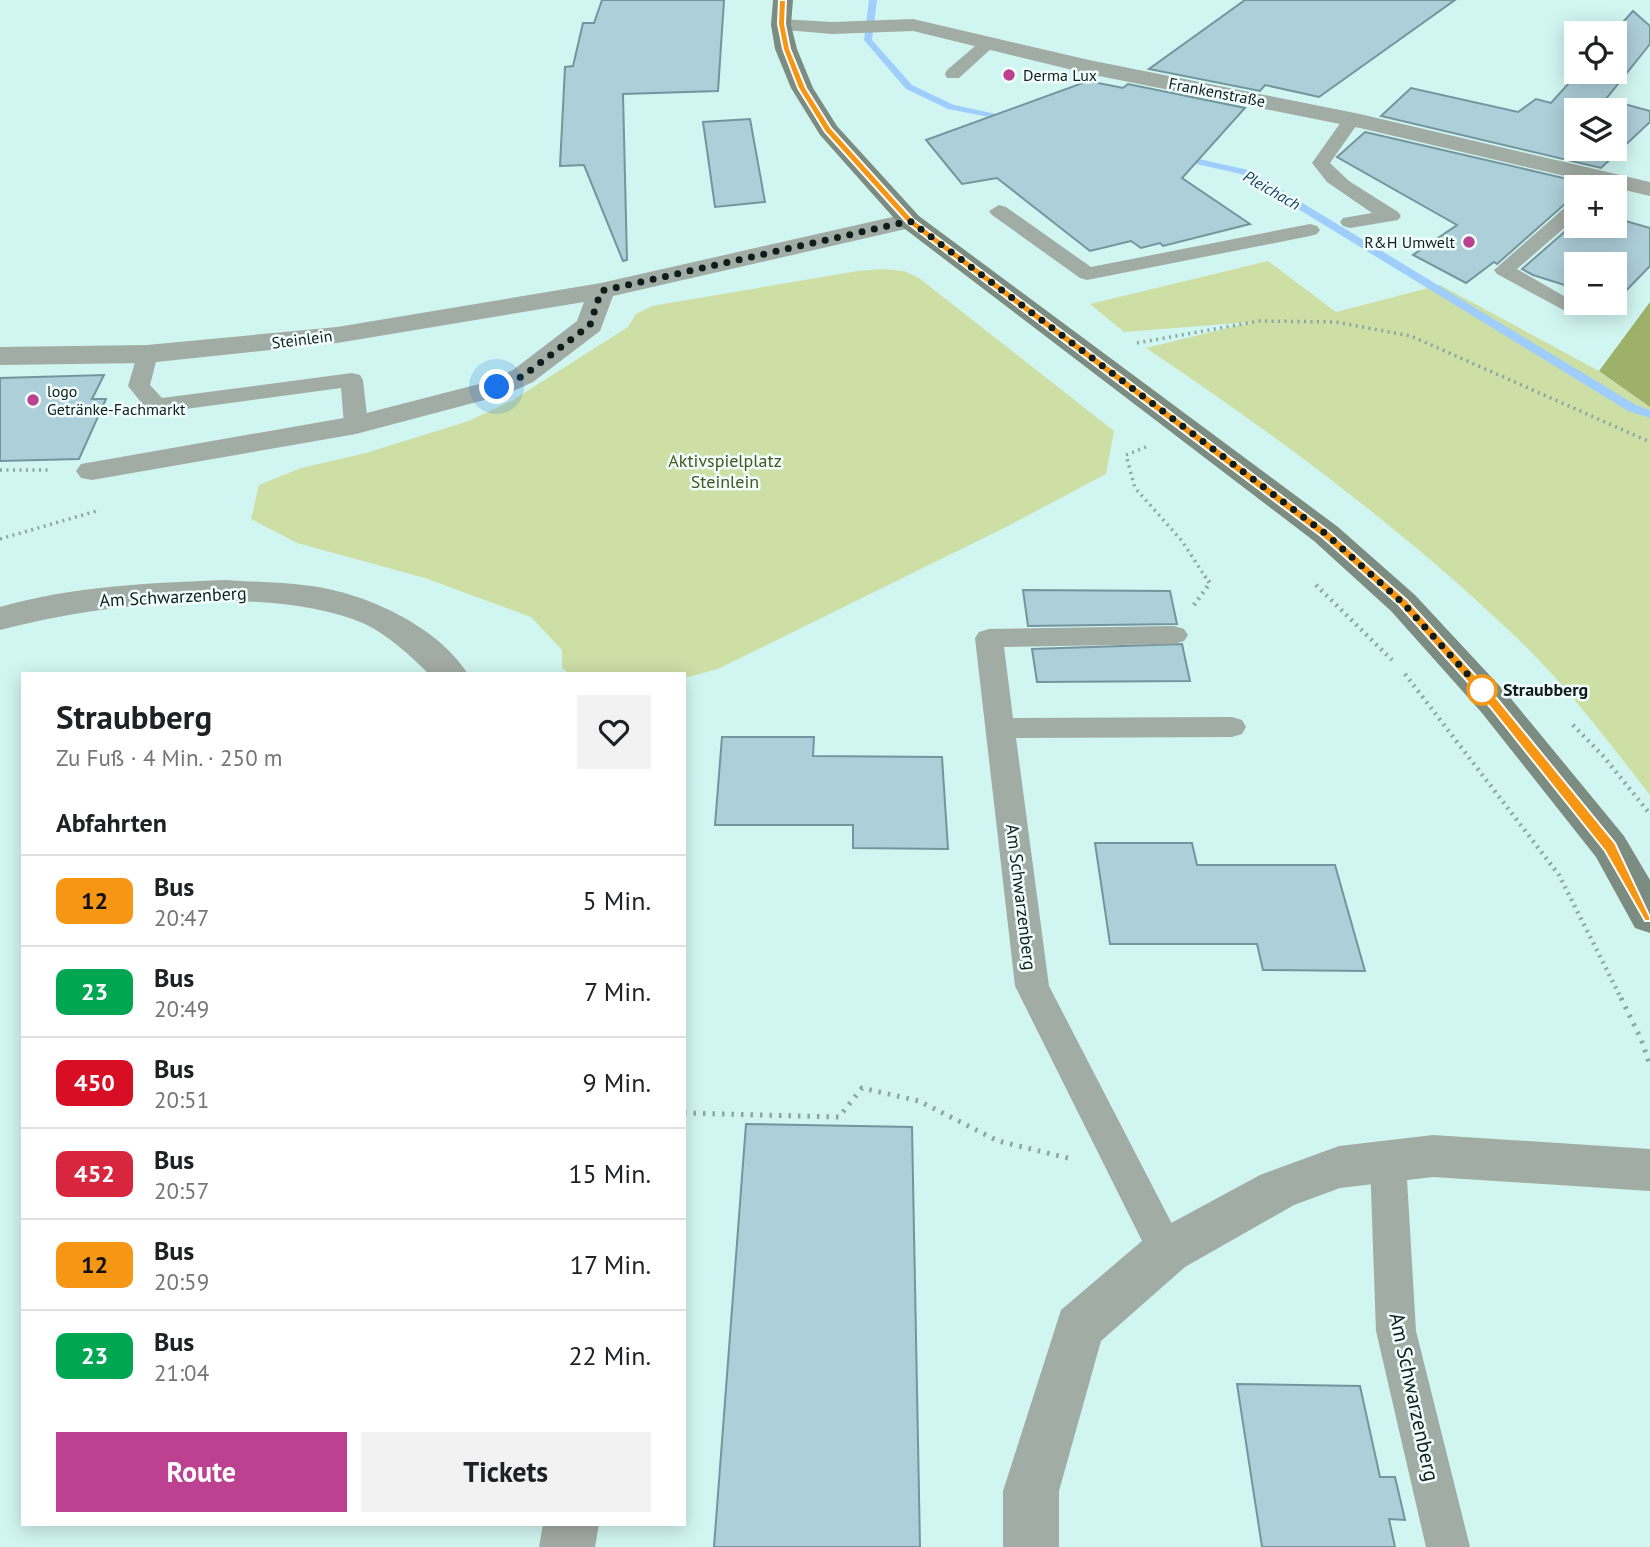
<!DOCTYPE html>
<html lang="de">
<head>
<meta charset="utf-8">
<style>
  body { margin:0; font-family:"PT Sans",sans-serif; background:#f2f2f2; color:#202124; height:100vh; display:flex; flex-direction:column; font-size:26px; white-space:nowrap }
  * { box-sizing:border-box; margin:0 }
  p { font-size:23px; color:#757577 }
  .icon { flex:none; width:38px; height:38px; fill:none; stroke:currentColor; stroke-width:2; stroke-linecap:round; stroke-linejoin:round }
  .map { position:relative; flex:1; overflow:hidden }
  .drawer { position:absolute; left:21px; top:672px; width:665px; height:854px; display:flex; flex-direction:column; background:#fff; border-radius:0px; box-shadow:0 4px 18px #0003 }
  .drawer>* { flex:none }
  .badge { padding:0 14px; border-radius:10px; font-size:24px; line-height:46px }
  .fabs { position:absolute; left:1564px; top:21px; display:grid; gap:14px }
  .fabs a { display:grid; place-items:center; width:63px; height:63px; border-radius:0px; background:#fff; box-shadow:0 4px 18px #0003; font-size:35px }
  .you { position:absolute; width:35px; height:35px; margin:-18px; border:5px solid #fff; border-radius:50%; background:#1a73e8; box-shadow:0 0 0 10px #1a73e833 }
  .map>.badge { position:absolute; translate:-50% -50%; box-shadow:0 0 0 4px #fff }
  h2 { padding:0 35px; font-size:26px; line-height:63px }
  .round { display:grid; place-items:center; flex:none; width:74px; height:74px; border-radius:0px; background:#f2f2f2 }
  .overview { display:flex; align-items:center; justify-content:space-between; height:119px; padding:0 35px }
  h1 { font-size:33px; font-weight:800; line-height:52px }
  .button { display:flex; gap:14px; margin-top:auto; padding:14px 35px }
  .button a { flex:1; height:80px; border-radius:0px; background:#bc4191; color:#fff; font-size:28px; font-weight:800; line-height:80px; text-align:center }
  .button a+a { background:#f2f2f2; color:#202124 }
  ul { padding:0; list-style:none }
  li { display:flex; align-items:center; gap:21px; height:91px; padding:0 35px; border-top:2px solid #e0e0e0 }
  li div { flex:1 }
  li b { display:block; font-size:26px }
  li em { font-style:normal }
  li .badge { min-width:77px; font-weight:700; text-align:center }
  .map>svg:first-child { display:block }
</style>
</head>
<body>
<div class="map">
<svg width="1650" height="1547" viewBox="0 0 1650 1547">
  <rect width="100%" height="100%" fill="#d1f6f1"/>
  <g fill="#cddfa5">
    <path d="M1268,261L1336,312L1440,285L1599,371L1650,407V795C1608,741 1566,685 1517,638C1403,529 1276,435 1146,348L1252,322L1124,332L1090,304Z"/>
    <polygon points="883,269 904,271 919,278 1114,431 1106,474 1006,527 718,669 684,678 684,674 570,674 562,668 562,650 531,617 425,578 297,543 251,519 259,485 301,468 366,453 469,421 513,400 628,327 636,314 652,306 858,271"/>
  </g>
  <polygon fill="#9db268" points="1650,302 1650,407 1599,371"/>
  <g fill="none" stroke-linecap="round" stroke-linejoin="round">
    <g fill="#a0cefc" fill-rule="evenodd">
      <polygon points="869,0 877,0 872,40 912,85 954,105 1015,118 1015,122 948,109 906,89 864,40"/>
      <polygon points="1177,154 1248,170 1636,405 1650,410 1650,418 1628,411 1241,174 1174,159 1172,157"/>
    </g>
  </g>
  <g fill="#adcfd9" stroke="#74959e" stroke-width="2" fill-rule="evenodd">
    <polygon points="602,0 724,0 718,91 623,94 627,260 623,261 584,165 560,166 565,67 573,66 583,23 594,23"/>
    <polygon points="1245,0 1455,0 1319,97 1265,85 1260,91 1149,69"/>
    <path d="M1633,11L1650,26V44L1606,99L1650,111V122L1601,168L1381,116L1411,88L1518,112L1536,99L1551,103L1579,72H1615L1613,33ZM1577,110H1615V149H1577Z"/>
    <polygon points="1088,81 1123,88 1128,84 1245,108 1182,178 1250,224 1163,246 1160,243 1141,248 1131,241 1090,251 997,178 962,184 926,140"/>
    <polygon points="750,119 765,202 715,207 703,122"/>
    <polygon points="1365,132 1585,183 1577,187 1577,191 1566,203 1497,264 1494,262 1466,283 1413,255 1457,225 1337,157"/>
    <polygon points="1615,218 1650,228 1650,266 1615,302 1615,264 1577,264 1577,289 1533,275 1522,269 1577,221 1577,226 1615,226"/>
    <polygon points="104,375 92,399 106,399 79,459 0,461 0,378"/>
    <polygon points="1023,590 1170,591 1177,624 1028,626"/>
    <polygon points="1182,644 1190,681 1037,682 1032,649"/>
    <polygon points="722,737 814,737 813,756 942,757 948,849 853,848 853,825 715,825"/>
    <polygon points="1095,843 1192,843 1197,865 1335,865 1365,971 1263,970 1257,944 1110,944"/>
    <polygon points="746,1124 912,1127 920,1547 714,1547"/>
    <polygon points="1237,1384 1360,1386 1380,1477 1395,1477 1405,1520 1389,1519 1395,1547 1262,1547"/>
  </g>
  <g fill="none" stroke-linecap="round" stroke-linejoin="round">
    <g stroke="#89a6a2" stroke-width="3.5" stroke-dasharray="2 4.5" stroke-linecap="butt">
      <polyline points="1137,343 1259,321 1336,322 1411,336 1650,442"/>
      <polyline points="1146,447 1126,455 1135,488 1182,541 1206,578"/>
      <polyline points="0,470 48,470"/>
      <polyline points="0,539 100,510"/>
    </g>
    <g stroke="#89a6a2" stroke-width="4.5" stroke-dasharray="2 5" stroke-linecap="butt">
      <polyline points="1316,585 1392,660"/>
      <polyline points="1194,605 1210,583 1205,576"/>
      <polyline points="1405,674 1559,875 1622,1000"/>
      <polyline points="1573,725 1604,757 1650,814"/>
    </g>
    <g stroke="#89a6a2" stroke-width="5" stroke-dasharray="2.5 7" stroke-linecap="butt">
      <polyline points="1621,998 1641,1039 1650,1065"/>
      <polyline points="684,1113 839,1117 862,1088 919,1101 998,1141 1068,1158"/>
    </g>
    <g fill="#a1aca4" fill-rule="evenodd">
      <polygon points="987,39 995,44 993,47 959,78 947,78 945,74 947,70 981,41"/>
      <polygon points="1352,114 1361,119 1330,163 1349,181 1398,212 1401,216 1398,220 1350,228 1343,226 1340,222 1343,218 1372,213 1327,182 1312,163 1346,115"/>
      <polygon points="1577,201 1577,217 1517,269 1576,303 1580,307 1576,311 1569,313 1497,274 1494,270 1570,203"/>
      <polygon points="999,205 1006,207 1091,267 1310,224 1317,226 1320,230 1317,234 1310,236 1087,280 1080,278 992,215 989,211"/>
      <polygon points="147,347 155,349 158,354 150,385 162,398 352,373 360,375 363,380 368,425 364,430 348,430 344,425 341,388 156,413 148,411 128,386 139,349"/>
      <polygon points="1174,626 1184,629 1188,635 1184,641 1174,644 1004,647 1013,718 1232,717 1242,720 1246,727 1242,734 1232,737 1016,738 1049,986 1186,1251 1181,1263 1167,1269 1153,1263 1015,986 975,638 979,632 989,629"/>
      <polygon points="1388,1146 1401,1151 1406,1162 1416,1331 1470,1547 1426,1547 1376,1331 1370,1162 1375,1151"/>
    </g>
    <g fill="#a1aca4" fill-rule="evenodd">
      <polygon points="781,19 832,22 913,19 1089,60 1360,114 1650,182 1650,196 1360,128 1089,74 913,31 832,34 774,29 771,25 774,21"/>
      <polygon points="910,213 919,216 923,221 919,226 613,296 600,331 533,382 507,394 356,434 92,480 81,478 76,471 81,464 355,416 487,382 513,370 577,321 584,302 337,343 147,363 0,365 0,347 147,345 337,327 601,283"/>
      <path d="M225,580C254,582 283,582 311,586C365,593 438,626 468,674H429C411,656 388,635 365,624C272,583 97,604 0,630V607C73,586 150,583 225,580Z"/>
      <polygon points="1433,1135 1650,1149 1650,1191 1433,1177 1340,1188 1294,1205 1185,1267 1101,1341 1059,1491 1059,1547 1003,1547 1003,1491 1061,1310 1149,1235 1260,1175 1339,1146"/>
      <polygon points="543,1524 599,1524 595,1547 539,1547"/>
    </g>
    <polygon fill="#7c8c80" fill-rule="evenodd" points="773,0 793,0 791,25 797,49 813,88 837,126 919,216 1338,527 1415,595 1508,695 1624,836 1650,880 1650,933 1635,928 1596,857 1482,713 1391,611 1314,541 901,226 820,135 791,88 775,49 771,25"/>
  </g>
  <polygon fill="#f69615" stroke="#fff" stroke-width="2" points="779,0 786,0 785,24 790,49 806,88 831,128 913,219 1330,532 1407,600 1499,701 1615,843 1650,917 1650,921 1645,921 1605,851 1490,707 1399,605 1322,537 907,223 825,132 798,88 783,49 778,24"/>
  <g fill="none" stroke-linecap="round" stroke-linejoin="round">
    <polyline stroke="#0f1d1b" stroke-width="7" stroke-dasharray="0 12.6" points="497,387 523,376 590,325 601,291 910,221 1326,534 1403,603 1482,690"/>
  </g>
  <g fill="#bc4191" stroke="#f0fefc" stroke-width="2.5">
    <circle cx="1009" cy="75" r="7"/>
    <circle cx="1469" cy="242" r="7"/>
    <circle cx="33" cy="400" r="7"/>
  </g>
  <circle fill="#fff" stroke="#f69615" stroke-width="3.5" cx="1482" cy="690" r="14"/>
  <g text-anchor="middle" stroke-width="5" stroke-linejoin="round" paint-order="stroke">
    <g font-size="16" fill="#0f1d1b" stroke="#f0fefc" text-anchor="start">
      <text x="1023" y="81">Derma Lux</text>
      <text x="1455" y="248" text-anchor="end">R&amp;H Umwelt</text>
      <text x="47" y="397">logo<tspan x="47" dy="18">Getränke-Fachmarkt</tspan></text>
    </g>
    <g font-size="16" fill="#0f1d1b" stroke="#f0fefc">
      <text transform="translate(1217 92) rotate(11)" y="6">Frankenstraße</text>
      <text transform="translate(302 339) rotate(-7)" y="6">Steinlein</text>
    </g>
    <g font-size="16" font-style="italic" fill="#184167" stroke="#f0fefc">
      <text transform="translate(1272 190) rotate(30)" y="6">Pleichach</text>
    </g>
    <g font-size="18" fill="#47551f" stroke="#f0fefc">
      <text x="725" y="467">Aktivspielplatz<tspan x="725" dy="21">Steinlein</tspan></text>
    </g>
    <g font-size="18" fill="#0f1d1b" stroke="#f0fefc">
      <text transform="translate(173 597) rotate(-3)" y="6">Am Schwarzenberg</text>
      <text transform="translate(1021 897) rotate(83)" y="6">Am Schwarzenberg</text>
    </g>
    <g font-size="18" font-weight="bold" fill="#0f1d1b" stroke="#f0fefc" text-anchor="start">
      <text x="1503" y="696">Straubberg</text>
    </g>
    <g font-size="21" fill="#0f1d1b" stroke="#f0fefc">
      <text transform="translate(1414 1397) rotate(78)" y="7">Am Schwarzenberg</text>
    </g>
  </g>
</svg>
<div class="fabs">
<a><svg class="icon" aria-label="locate" viewBox="0 0 24 24"><circle cx="12" cy="12" r="6"/><path d="M12 2v4M12 18v4M2 12h4M18 12h4"/></svg></a>
<a><svg class="icon" aria-label="layers" viewBox="0 0 24 24"><path d="M12 4l9 5-9 5-9-5zM3 14l9 5 9-5"/></svg></a>
<a>+</a>
<a>−</a>
</div>
<div class="you" style="left:497px;top:387px"></div>
<section class="drawer">
<div class="overview"><div><h1>Straubberg</h1><p>Zu Fuß · 4 Min. · 250 m</p></div><a class="round"><svg class="icon" aria-label="heart" viewBox="0 0 24 24"><path d="M12 20l-8-8c-3-5 5-10 8-4 3-6 11-1 8 4z"/></svg></a></div>
<h2>Abfahrten</h2>
<ul>
<li><span class="badge" style="background:#f69615;color:#111">12</span><div><b>Bus</b><p>20:47</p></div><em>5 Min.</em></li>
<li><span class="badge" style="background:#00a651;color:#fff">23</span><div><b>Bus</b><p>20:49</p></div><em>7 Min.</em></li>
<li><span class="badge" style="background:#d80e24;color:#fff">450</span><div><b>Bus</b><p>20:51</p></div><em>9 Min.</em></li>
<li><span class="badge" style="background:#d7263d;color:#fff">452</span><div><b>Bus</b><p>20:57</p></div><em>15 Min.</em></li>
<li><span class="badge" style="background:#f69615;color:#111">12</span><div><b>Bus</b><p>20:59</p></div><em>17 Min.</em></li>
<li><span class="badge" style="background:#00a651;color:#fff">23</span><div><b>Bus</b><p>21:04</p></div><em>22 Min.</em></li>
</ul>
<div class="button"><a>Route</a><a>Tickets</a></div>
</section>
</div>
</body>
</html>
